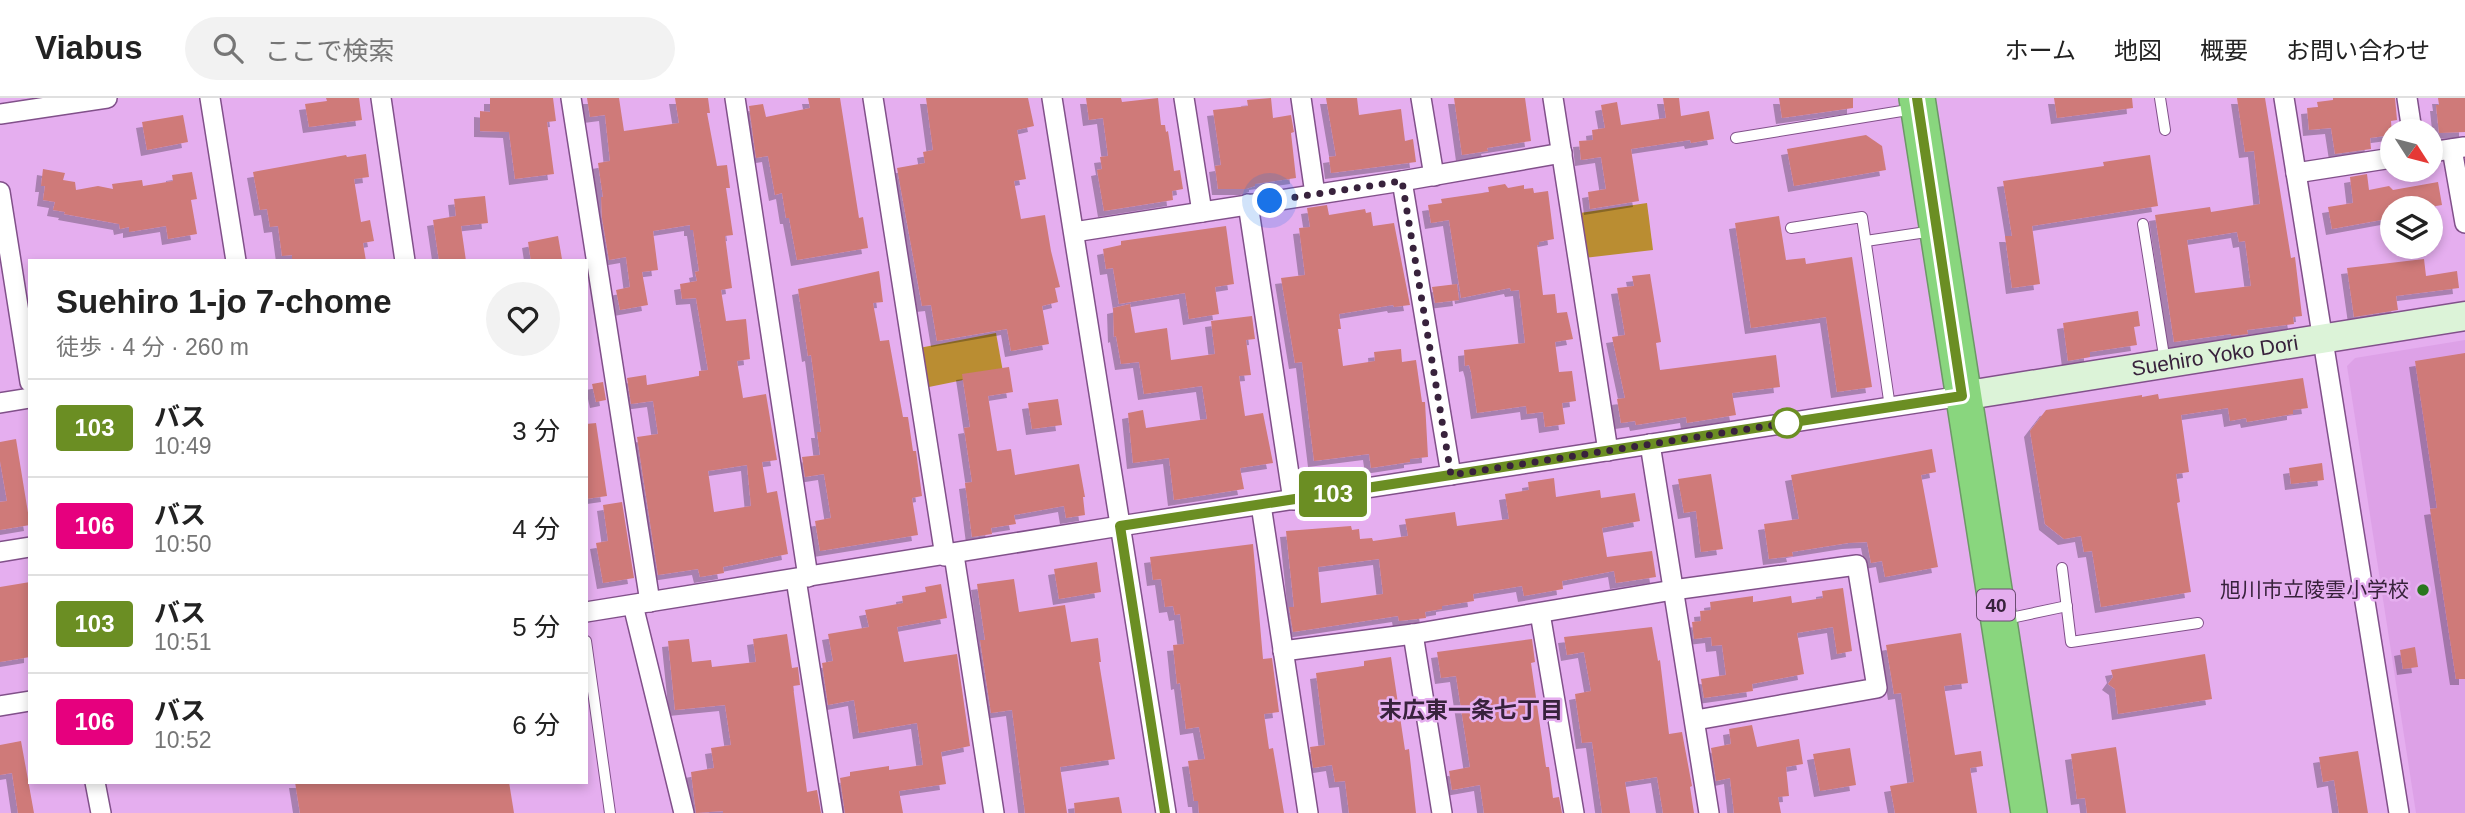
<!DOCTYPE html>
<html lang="ja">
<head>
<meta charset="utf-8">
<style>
  body { margin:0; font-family:Helvetica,"Noto Sans JP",sans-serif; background:#f2f2f2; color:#222; height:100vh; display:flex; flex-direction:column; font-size:26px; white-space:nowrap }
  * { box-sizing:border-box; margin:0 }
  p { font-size:23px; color:#767676 }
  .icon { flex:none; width:38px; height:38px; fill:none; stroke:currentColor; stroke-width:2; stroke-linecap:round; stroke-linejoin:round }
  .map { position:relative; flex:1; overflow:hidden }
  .side { position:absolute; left:28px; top:161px; width:560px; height:525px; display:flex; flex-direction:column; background:#fff; border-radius:0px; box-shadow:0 4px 10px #0003 }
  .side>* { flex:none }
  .badge { padding:0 14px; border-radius:5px; font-size:24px; line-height:46px }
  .needle { width:46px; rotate:126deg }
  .controls { position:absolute; left:2380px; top:21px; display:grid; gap:14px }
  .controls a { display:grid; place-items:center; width:63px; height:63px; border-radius:50%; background:#fff; box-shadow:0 4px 10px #0003; font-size:35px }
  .you { position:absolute; width:35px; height:35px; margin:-18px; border:5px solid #fff; border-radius:50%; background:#1a73e8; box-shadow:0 0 0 10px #1a73e833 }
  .map>.badge { position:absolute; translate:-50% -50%; box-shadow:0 0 0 4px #fff }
  .round { display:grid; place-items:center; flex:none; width:74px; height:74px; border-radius:37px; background:#f2f2f2 }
  .head { display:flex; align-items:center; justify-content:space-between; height:119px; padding:0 28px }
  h1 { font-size:33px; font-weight:700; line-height:52px }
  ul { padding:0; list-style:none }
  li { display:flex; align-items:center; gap:21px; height:98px; padding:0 28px; border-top:2px solid #e0e0e0 }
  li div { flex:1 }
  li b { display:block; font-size:26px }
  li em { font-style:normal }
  li .badge { min-width:77px; font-weight:700; text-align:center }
  header { display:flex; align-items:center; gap:42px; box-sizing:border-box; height:98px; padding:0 35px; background:#fff; border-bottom:2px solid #e0e0e0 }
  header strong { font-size:33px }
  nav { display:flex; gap:38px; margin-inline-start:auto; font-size:24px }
  .search { width:490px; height:63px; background:#f2f2f2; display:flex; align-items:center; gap:18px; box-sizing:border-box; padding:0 24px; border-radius:38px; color:#767676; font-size:26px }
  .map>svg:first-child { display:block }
</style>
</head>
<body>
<header>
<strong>Viabus</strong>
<div class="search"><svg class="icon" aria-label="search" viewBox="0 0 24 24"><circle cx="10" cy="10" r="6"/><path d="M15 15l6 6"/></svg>ここで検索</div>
<nav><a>ホーム</a><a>地図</a><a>概要</a><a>お問い合わせ</a></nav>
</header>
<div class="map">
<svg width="2465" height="715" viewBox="0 0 2465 715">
  <defs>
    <filter id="shadow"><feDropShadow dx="-6" dy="6" stdDeviation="0" flood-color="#0004"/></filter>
  </defs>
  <rect width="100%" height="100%" fill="#e5aeef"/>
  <polygon fill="#dda1e7" points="2465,242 2465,715 2416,715 2347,268 2355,260"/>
  <g fill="#ba8d32">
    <polygon points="1647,105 1653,152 1584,160 1580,115"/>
    <polygon points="996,235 1003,274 919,291 914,251"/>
  </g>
  <g fill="#cf7a79" fill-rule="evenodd" filter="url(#shadow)">
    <polygon points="326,0 359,0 362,22 309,29 305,6 327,3"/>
    <polygon points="490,0 553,0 556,23 547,24 554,76 515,81 509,34 480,33 480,13 490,14"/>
    <path d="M587,0H619L624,33L679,25L675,0H708L710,15H707L717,68L727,67L730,90H726L733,137L725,138L732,190L721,192L726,223L746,221L750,261L737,263L743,300L766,296L777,362L762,364L767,395L777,393L788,456L723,469L724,475L700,479L698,471L658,477L637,339L658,336L653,303L631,306L627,280L646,277L647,287L699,278V273L708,272L696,200L682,201L680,186L697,183L695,174L699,173L693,132H690V127L653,133L658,172L642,174L648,207L620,212L616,192L630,189L626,159L609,162L602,120L601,99H603L598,65L610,63L605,17L590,19ZM747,367L751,408L714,414L708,373Z"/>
    <polygon points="808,0 840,0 859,120 863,119 868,150 797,162 789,120 786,120 782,95 775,97 768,58 756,60 749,8 763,6 766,19 810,10"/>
    <polygon points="926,0 1028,0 1034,28 1017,32 1026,81 1014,83 1021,121 1045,117 1051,153 1060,189 1055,190 1058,204 1042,208 1049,246 1011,253 1007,231 937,243 931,207 922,208 897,70 925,65 923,54 933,52"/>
    <polygon points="1086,0 1121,0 1122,4 1158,0 1161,27 1165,27 1166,34 1168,33 1174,73 1180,72 1183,91 1172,93 1173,102 1104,113 1097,72 1102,71 1100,59 1108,58 1103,20 1089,22"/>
    <polygon points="1271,0 1273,20 1291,17 1294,34 1291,35 1296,80 1255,86 1255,88 1246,91 1218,91 1215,68 1221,67 1213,12 1248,8 1247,2"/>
    <polygon points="1326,0 1357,0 1359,17 1401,11 1405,43 1413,41 1416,64 1331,75 1329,59 1336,58"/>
    <polygon points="1454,0 1525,0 1531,43 1487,50 1488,53 1462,57"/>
    <polygon points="1663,0 1679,0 1681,18 1709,13 1714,41 1691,45 1690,42 1631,51 1639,103 1590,111 1588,94 1606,91 1601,59 1581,62 1579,43 1593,42 1592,32 1605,30 1601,7 1617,4 1621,27 1666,20"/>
    <polygon points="1779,0 1853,0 1853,10 1782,20"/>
    <polygon points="2054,0 2132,0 2133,10 2057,20"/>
    <path d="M2237,0H2265L2291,160L2295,159L2302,218L2293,219L2294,226L2247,232L2248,236L2231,238V236L2174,244L2155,117L2210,109L2211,114L2260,106L2254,53L2245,54ZM2237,134L2239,144L2245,143L2251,188L2195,195L2187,142Z"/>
    <polygon points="2333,0 2395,0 2397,22 2391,23 2392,37 2370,40 2371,51 2335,56 2331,30 2309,32 2307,10 2318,9 2317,4 2333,2"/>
    <polygon points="2438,0 2465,0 2465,34 2439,35 2436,7 2439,7"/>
    <polygon points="183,17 188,44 147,52 142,24"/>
    <polygon points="1866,37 1882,48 1886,72 1794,88 1787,51"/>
    <polygon points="366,56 369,79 354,81 361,124 370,122 374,143 363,145 366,163 292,163 292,157 282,158 278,128 270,129 267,111 260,112 253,74 346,57 347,59"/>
    <polygon points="2150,57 2158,108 2032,128 2040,186 2012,190 2005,138 2012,138 2003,83 2104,68 2103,64"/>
    <polygon points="43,71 65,75 63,82 75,84 76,92 98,88 113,91 112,86 142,82 143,88 173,83 172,77 192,74 197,101 191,102 197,136 168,141 166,128 129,134 129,129 120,131 119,126 64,116 65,114 53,112 55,104 43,102 45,88 41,88"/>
    <polygon points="2367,76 2369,92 2389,88 2393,92 2438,84 2442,107 2424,110 2392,110 2392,120 2332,131 2328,109 2353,105 2350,79"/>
    <polygon points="1505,86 1508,90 1524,87 1524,91 1533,90 1534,95 1548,93 1554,141 1539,144 1539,147 1537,147 1543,197 1555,196 1557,215 1567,214 1573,241 1555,244 1559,274 1572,273 1576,303 1562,305 1565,326 1545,329 1543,314 1527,316 1526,308 1477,315 1471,274 1469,267 1465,268 1464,252 1525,245 1519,192 1511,193 1510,190 1461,200 1449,122 1431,125 1428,107 1442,105 1441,101 1489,94 1488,89"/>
    <polygon points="485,98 488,125 461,128 466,163 439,163 433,122 456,118 454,101"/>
    <polygon points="1327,107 1329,117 1365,111 1366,115 1371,114 1373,128 1394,125 1410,207 1394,209 1393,207 1339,216 1341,231 1338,231 1343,268 1375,263 1374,254 1401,251 1402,264 1416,262 1422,304 1425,304 1428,359 1410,361 1410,364 1371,370 1369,356 1314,363 1302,264 1295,265 1281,180 1305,177 1299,130 1310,129 1307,110"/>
    <polygon points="1779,118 1786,162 1805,160 1806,166 1852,159 1872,289 1837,294 1826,219 1751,230 1735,125"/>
    <polygon points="1226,128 1234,186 1215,189 1219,216 1189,221 1185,195 1119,206 1113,170 1106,171 1103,151 1121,147 1121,143"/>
    <polygon points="558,138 562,161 531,163 528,144"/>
    <polygon points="2424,161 2426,178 2457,173 2459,190 2396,198 2398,212 2354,219 2347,170"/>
    <polygon points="879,173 883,204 873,205 880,243 889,242 903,319 908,319 913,353 916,353 922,398 912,400 918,437 820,453 815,423 831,420 824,376 805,379 802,359 820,357 817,334 821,334 811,257 808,258 798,191"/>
    <polygon points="1650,176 1661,244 1656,245 1660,272 1776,257 1780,289 1732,295 1736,317 1687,325 1686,319 1636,327 1635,323 1621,325 1617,301 1625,300 1612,239 1625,237 1617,190 1634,188 1632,178"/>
    <polygon points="1457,186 1459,202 1435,205 1432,189"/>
    <polygon points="1130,206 1135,235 1167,230 1171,262 1215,256 1211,223 1252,218 1255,241 1246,242 1251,277 1239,278 1245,318 1263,315 1273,365 1240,370 1244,391 1174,402 1169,360 1133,365 1128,315 1143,312 1146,330 1207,321 1202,288 1144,296 1139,264 1121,266 1116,238 1114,239 1113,210"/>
    <polygon points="2138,213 2140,228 2134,229 2137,247 2090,254 2090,259 2068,263 2063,225"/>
    <polygon points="2465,255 2465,581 2456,581 2430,411 2437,410 2415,263"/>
    <polygon points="1009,269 1013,294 988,298 997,353 1011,351 1015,377 1079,366 1085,399 1083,399 1085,417 1066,420 1064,408 1014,417 1016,426 991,430 992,436 972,439 965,385 972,384 964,330 970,329 962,276"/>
    <polygon points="2303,280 2308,310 2293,312 2293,316 2247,324 2246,320 2230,323 2228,310 2181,317 2189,374 2176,376 2180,404 2177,405 2191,494 2101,509 2092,453 2084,454 2081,438 2064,441 2045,426 2030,333 2046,312 2142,297 2142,299 2158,296 2159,301"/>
    <polygon points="603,284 606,302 596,304 592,286"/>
    <polygon points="1058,301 1062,327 1032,331 1028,305"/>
    <polygon points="596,325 607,398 586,401 586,326"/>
    <polygon points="16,341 30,427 0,432 0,404 7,403 0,363 0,344"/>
    <polygon points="1932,351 1936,374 1921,377 1938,469 1885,479 1882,463 1871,465 1867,444 1848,445 1792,454 1793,458 1769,461 1764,426 1799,421 1791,377"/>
    <polygon points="2322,365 2324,382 2291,386 2289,370"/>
    <polygon points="1711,376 1723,451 1701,454 1696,413 1684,415 1678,381"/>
    <path d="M1554,380L1556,399L1600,392L1601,400L1635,395L1640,423L1602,430L1607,459L1652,453L1656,479L1616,485L1614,473L1562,483L1563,491L1524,498L1522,488L1473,496L1474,503L1442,508V511L1425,514L1426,520L1399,523L1398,518L1293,534L1289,509H1294L1286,433L1351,428L1352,432L1359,431L1360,441L1372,440L1373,443L1408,438L1405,421L1455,414L1457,428L1509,421L1505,396L1529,392L1528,384ZM1379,461L1383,496L1321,505L1318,469Z"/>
    <polygon points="622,404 634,480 603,485 596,445 608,443 603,407"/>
    <polygon points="1253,446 1263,561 1272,560 1279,614 1264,616 1269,651 1273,650 1284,715 1199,715 1198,703 1194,703 1188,663 1205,661 1199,629 1186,631 1180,585 1177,586 1173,547 1184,546 1180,516 1175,517 1173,508 1165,509 1161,481 1153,482 1150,459"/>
    <polygon points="1097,464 1101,494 1059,501 1054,471"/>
    <polygon points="1014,481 1019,514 1065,507 1071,544 1098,540 1101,564 1099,564 1115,661 1060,669 1067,715 1025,715 1012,612 991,615 980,542 985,542 977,486"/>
    <polygon points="30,484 30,559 0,564 0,489"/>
    <polygon points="941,486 947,520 897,529 904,564 957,556 970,648 941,654 946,686 899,693 903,715 845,715 840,680 850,678 850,674 889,668 889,672 923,667 917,625 859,635 854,602 828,607 822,565 833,563 828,536 869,529 865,512 903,505 902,498 926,494 925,489"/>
    <polygon points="1843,490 1852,553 1837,556 1833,529 1797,535 1804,576 1752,586 1753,593 1704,600 1701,581 1726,577 1722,547 1712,548 1711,539 1694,541 1692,524 1701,523 1700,513 1711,512 1710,504 1753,498 1753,504 1791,498 1792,505 1823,500 1822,493"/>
    <polygon points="1652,529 1658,563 1660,562 1669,636 1682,634 1692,688 1690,689 1694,715 1663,715 1657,679 1625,684 1630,715 1602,715 1592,644 1582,645 1575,596 1591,593 1584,554 1567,557 1564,539"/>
    <polygon points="1961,535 1968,585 1944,588 1955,657 1981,653 1983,668 1970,670 1977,715 1895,715 1890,688 1914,684 1901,595 1894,596 1886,547"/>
    <polygon points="787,536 792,570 798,569 800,587 793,588 807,694 817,692 821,715 723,715 723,713 696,715 691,674 714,670 711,650 731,647 725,607 675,612 668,543 689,541 692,564 711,562 712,569 756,564 753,541"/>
    <polygon points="1532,541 1535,564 1531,565 1546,669 1549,669 1553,700 1559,699 1562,715 1484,715 1480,687 1452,692 1449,673 1470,669 1456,578 1441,580 1437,554"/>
    <polygon points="2415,549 2418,569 2403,571 2400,552"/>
    <polygon points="2205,556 2212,601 2118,616 2115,591 2108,586 2113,579 2111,572"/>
    <polygon points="1391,559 1405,652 1409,651 1416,715 1349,715 1345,683 1335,684 1332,667 1313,670 1310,649 1325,647 1316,575 1364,568 1364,563"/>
    <polygon points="1752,627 1757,649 1799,641 1803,666 1786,669 1789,698 1778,699 1781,715 1734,715 1730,680 1716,683 1711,650 1731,646 1729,631"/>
    <polygon points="21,643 34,715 18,715 12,675 0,677 0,647"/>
    <polygon points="2116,649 2126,715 2087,715 2085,700 2077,701 2071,656"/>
    <polygon points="1850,650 1856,687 1820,693 1813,656"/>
    <polygon points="2358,653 2368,715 2339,715 2334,682 2323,684 2319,659"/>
    <polygon points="295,684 509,684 514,715 300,715"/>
    <polygon points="1119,699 1122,715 1075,715 1074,705"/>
  </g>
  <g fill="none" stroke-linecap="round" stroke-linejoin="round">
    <defs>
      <g id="lane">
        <polyline points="2160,0 2165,32"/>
        <polyline points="1736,40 1914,11"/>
        <polyline points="2143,126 2165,264"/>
        <polyline points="1791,130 1862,119 1890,309"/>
        <polyline points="1866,143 1933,133"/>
        <polyline points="2062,470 2071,544 2198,525"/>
        <polyline points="2006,521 2067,508"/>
        <polyline points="586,543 610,715"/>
      </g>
      <g id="street">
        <polyline points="210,0 236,163"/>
        <polyline points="381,0 405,163"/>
        <polyline points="571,0 650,504"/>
        <polyline points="735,0 808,479"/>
        <polyline points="873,0 945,458"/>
        <polyline points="1052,0 1166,715"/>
        <polyline points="1184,0 1202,114"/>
        <polyline points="1301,0 1315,96"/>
        <polyline points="1421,0 1434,78"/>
        <polyline points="1553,0 1608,353"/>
        <polyline points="2284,0 2399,715"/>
        <polyline points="2407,0 2412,33"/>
        <polyline points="0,16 107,0"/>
        <polyline points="2452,51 2465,125"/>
        <polyline points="2431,54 2464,49"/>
        <polyline points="2296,75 2392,60"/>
        <polyline points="1402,83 1451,377"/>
        <polyline points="0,94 30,284"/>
        <polyline points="1248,106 1293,402"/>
        <polyline points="1074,134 1402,83 1562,55"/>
        <polyline points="0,305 30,300"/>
        <polyline points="1650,346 1709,715"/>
        <polyline points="1261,407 1308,715"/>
        <polyline points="0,454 30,449"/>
        <polyline points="954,457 994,715"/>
        <polyline points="796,481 833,715"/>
        <polyline points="633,507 684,715"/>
        <polyline points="586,514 1120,428 1962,298"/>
        <polyline points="1540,515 1574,715"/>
        <polyline points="1413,536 1442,715"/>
        <polyline points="1283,553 1413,536 1673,492 1857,467 1877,590 1696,622"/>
        <polyline points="0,608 30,603"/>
        <polyline points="95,684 101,715"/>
      </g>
      <g id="secondary">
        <path id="s1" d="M1962,298L2465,218"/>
      </g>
      <polyline id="highway" points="1917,0 2029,715"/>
    </defs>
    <use href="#lane" stroke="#81508a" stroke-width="12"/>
    <use href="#street" stroke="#81508a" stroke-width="22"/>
    <use href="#secondary" stroke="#81508a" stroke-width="31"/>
    <use href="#highway" stroke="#6d9767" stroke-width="38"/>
    <use href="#lane" stroke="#fff" stroke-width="10"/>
    <use href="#street" stroke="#fff" stroke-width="19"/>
    <use href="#secondary" stroke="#dcf3d8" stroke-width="28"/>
    <use href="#highway" stroke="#89d67e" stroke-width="35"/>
  </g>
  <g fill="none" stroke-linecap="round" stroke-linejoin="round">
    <defs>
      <polyline id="line" points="1165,715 1120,428 1962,298 1917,0"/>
    </defs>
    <use href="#line" stroke="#fff" stroke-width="16"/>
    <use href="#line" stroke="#6b8e23" stroke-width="10"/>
    <polyline stroke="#38223c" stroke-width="7" stroke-dasharray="0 12.6" points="1270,103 1402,83 1451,377 1787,325"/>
  </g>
  <circle fill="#fff" stroke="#6b8e23" stroke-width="3.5" cx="1787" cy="325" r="14"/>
  <circle fill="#29761d" stroke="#e5aeef" stroke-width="2.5" cx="2423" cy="492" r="7"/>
  <g text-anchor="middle" stroke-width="5" stroke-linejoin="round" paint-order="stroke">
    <rect fill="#e5aeef" stroke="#6c4c72" stroke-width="2" x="1977" y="491.5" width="38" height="31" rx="5"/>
    <g font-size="19" font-weight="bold" fill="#38223c">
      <text x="1996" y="514">40</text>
    </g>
    <g font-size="21" fill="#38223c" stroke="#e5aeef">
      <text dy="7" stroke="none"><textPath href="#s1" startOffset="256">Suehiro Yoko Dori</textPath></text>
    </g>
    <g font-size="21" fill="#38223c" stroke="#e5aeef" text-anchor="end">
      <text x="2409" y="499">旭川市立陵雲小学校</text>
    </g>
    <g font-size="23" font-weight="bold" fill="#38223c" stroke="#e5aeef">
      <text x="1471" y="620">末広東一条七丁目</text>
    </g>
  </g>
</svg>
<div class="controls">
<a><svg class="needle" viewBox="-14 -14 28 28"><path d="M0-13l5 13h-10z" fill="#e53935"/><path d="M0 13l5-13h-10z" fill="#767676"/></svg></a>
<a><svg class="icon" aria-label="layers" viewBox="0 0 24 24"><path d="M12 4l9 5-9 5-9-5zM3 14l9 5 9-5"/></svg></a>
</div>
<div class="you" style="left:1270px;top:103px"></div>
<b class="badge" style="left:1333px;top:396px;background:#6b8e23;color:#fff">103</b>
<section class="side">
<div class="head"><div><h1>Suehiro 1-jo 7-chome</h1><p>徒歩 · 4 分 · 260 m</p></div><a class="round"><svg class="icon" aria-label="heart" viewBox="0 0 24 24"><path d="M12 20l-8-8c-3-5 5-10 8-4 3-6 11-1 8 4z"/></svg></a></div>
<ul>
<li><span class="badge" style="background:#6b8e23;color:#fff">103</span><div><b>バス</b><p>10:49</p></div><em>3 分</em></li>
<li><span class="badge" style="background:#e6007e;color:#fff">106</span><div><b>バス</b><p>10:50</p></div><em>4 分</em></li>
<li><span class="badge" style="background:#6b8e23;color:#fff">103</span><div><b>バス</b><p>10:51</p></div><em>5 分</em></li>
<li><span class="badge" style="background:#e6007e;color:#fff">106</span><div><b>バス</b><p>10:52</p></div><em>6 分</em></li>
</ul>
</section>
</div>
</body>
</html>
